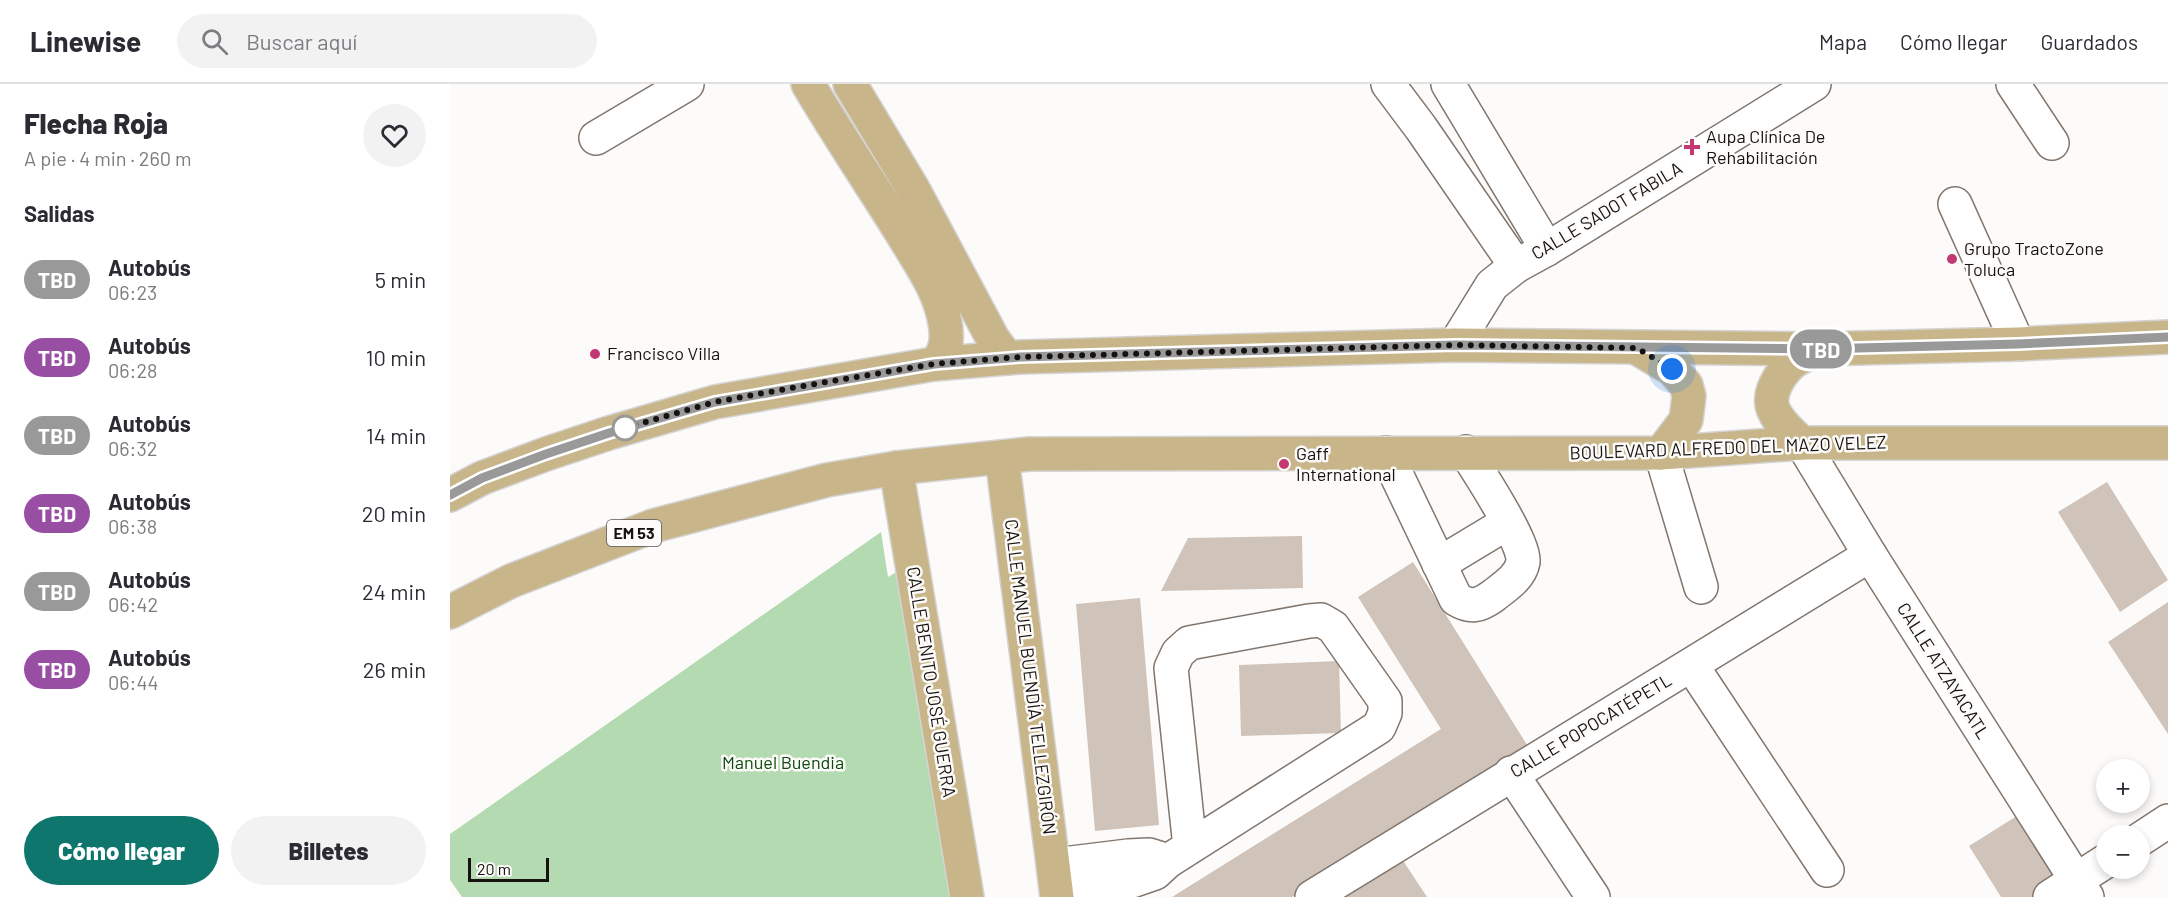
<!DOCTYPE html>
<html lang="es">
<head>
<meta charset="utf-8">
<style>
  body { margin:0; font-family:Barlow,sans-serif; background:#f2f2f3; color:#2b2b33; height:100vh; display:flex; flex-direction:column; font-size:22px; white-space:nowrap }
  * { box-sizing:border-box; margin:0 }
  p { font-size:20px; color:#7c7c81 }
  .icon { flex:none; width:33px; height:33px; fill:none; stroke:currentColor; stroke-width:2; stroke-linecap:round; stroke-linejoin:round }
  .map { position:relative; flex:1; overflow:hidden }
  .drawer { display:flex; flex-direction:column; background:#fff; width:450px }
  .drawer>* { flex:none }
  .badge { padding:0 12px; border-radius:20px; font-size:21px; line-height:39px }
  .buttons { position:absolute; left:1646px; top:675px; display:grid; gap:12px }
  .buttons a { display:grid; place-items:center; width:54px; height:54px; border-radius:50%; background:#fff; box-shadow:0 3px 9px #0003; font-size:30px }
  .scale { position:absolute; left:18px; bottom:15px; width:81px; box-sizing:border-box; padding-left:6px; border:3px solid #16120f; border-top:0; font-size:16px; line-height:21px; white-space:nowrap; color:#16120f; -webkit-text-stroke:4px #fdfbf9; paint-order:stroke }
  .you { position:absolute; width:30px; height:30px; margin:-15px; border:4px solid #fff; border-radius:50%; background:#1a73e8; box-shadow:0 0 0 9px #1a73e833 }
  .map>.badge { position:absolute; translate:-50% -50%; box-shadow:0 0 0 3px #fff }
  h2 { padding:0 24px; font-size:22px; line-height:54px }
  .round { display:grid; place-items:center; flex:none; width:63px; height:63px; border-radius:32px; background:#f2f2f3 }
  .head { display:flex; align-items:center; justify-content:space-between; height:102px; padding:0 24px }
  h1 { font-size:28px; font-weight:800; line-height:45px }
  .action { display:flex; gap:12px; margin-top:auto; padding:12px 24px }
  .action a { flex:1; height:69px; border-radius:36px; background:#0f766e; color:#fff; font-size:24px; font-weight:800; line-height:69px; text-align:center }
  .action a+a { background:#f2f2f3; color:#2b2b33 }
  ul { padding:0; list-style:none }
  li { display:flex; align-items:center; gap:18px; height:78px; padding:0 24px }
  li div { flex:1 }
  li b { display:block; font-size:22px }
  li em { font-style:normal }
  li .badge { min-width:66px; font-weight:700; text-align:center }
  header { display:flex; align-items:center; gap:36px; box-sizing:border-box; height:84px; padding:0 30px; background:#fff; border-bottom:2px solid #e1e1e2 }
  header strong { font-size:28px }
  nav { display:flex; gap:33px; margin-inline-start:auto; font-size:21px }
  .search { width:420px; height:54px; background:#f2f2f3; display:flex; align-items:center; gap:15px; box-sizing:border-box; padding:0 21px; border-radius:33px; color:#7c7c81; font-size:22px }
  main { display:flex; flex:1; min-height:0 }
  .map>svg:first-child { display:block }
</style>
</head>
<body>
<header>
<strong>Linewise</strong>
<div class="search"><svg class="icon" aria-label="search" viewBox="0 0 24 24"><circle cx="10" cy="10" r="6"/><path d="M15 15l6 6"/></svg>Buscar aquí</div>
<nav><a>Mapa</a><a>Cómo llegar</a><a>Guardados</a></nav>
</header>
<main>
<section class="drawer">
<div class="head"><div><h1>Flecha Roja</h1><p>A pie · 4 min · 260 m</p></div><a class="round"><svg class="icon" aria-label="heart" viewBox="0 0 24 24"><path d="M12 20l-8-8c-3-5 5-10 8-4 3-6 11-1 8 4z"/></svg></a></div>
<h2>Salidas</h2>
<ul>
<li><span class="badge" style="background:#999;color:#fff">TBD</span><div><b>Autobús</b><p>06:23</p></div><em>5 min</em></li>
<li><span class="badge" style="background:#984ea3;color:#fff">TBD</span><div><b>Autobús</b><p>06:28</p></div><em>10 min</em></li>
<li><span class="badge" style="background:#999;color:#fff">TBD</span><div><b>Autobús</b><p>06:32</p></div><em>14 min</em></li>
<li><span class="badge" style="background:#984ea3;color:#fff">TBD</span><div><b>Autobús</b><p>06:38</p></div><em>20 min</em></li>
<li><span class="badge" style="background:#999;color:#fff">TBD</span><div><b>Autobús</b><p>06:42</p></div><em>24 min</em></li>
<li><span class="badge" style="background:#984ea3;color:#fff">TBD</span><div><b>Autobús</b><p>06:44</p></div><em>26 min</em></li>
</ul>
<div class="action"><a>Cómo llegar</a><a>Billetes</a></div>
</section>
<div class="map">
<svg width="1718" height="813" viewBox="0 0 1718 813">
  <rect width="100%" height="100%" fill="#fdfbf9"/>
  <polygon fill="#b4dab1" points="431,448 438,493 448,487 506,813 12,813 0,796 0,750"/>
  <g fill="#cfc3ba">
    <polygon points="1657,398 1718,496 1670,528 1608,428"/>
    <polygon points="852,452 853,504 711,507 738,454"/>
    <polygon points="963,478 1079,664 842,813 722,813 991,645 908,513"/>
    <polygon points="690,514 709,741 645,747 626,520"/>
    <polygon points="1718,518 1718,650 1658,558"/>
    <polygon points="889,577 891,649 791,652 789,581"/>
    <polygon points="1570,730 1615,800 1594,813 1551,813 1519,762"/>
    <polygon points="950,772 977,813 886,813"/>
  </g>
  <g fill="none" stroke-linecap="round" stroke-linejoin="round">
    <defs>
      <g id="minor">
        <polyline points="938,0 971,44 1066,182"/>
        <polyline points="998,0 1097,165"/>
        <polyline points="1563,0 1602,59"/>
        <polyline points="146,54 237,0"/>
        <polyline points="1505,120 1568,260"/>
        <polyline points="1005,261 1042,201 1066,182 1097,165 1364,0"/>
        <polyline points="1352,359 1420,471 1637,813"/>
        <path d="M936,369L1006,515C1021,524 1029,522 1043,512C1054,503 1070,494 1073,478C1076,460 1028,387 1016,368"/>
        <polyline points="1211,369 1251,503"/>
        <polyline points="989,480 1057,439"/>
        <polyline points="1242,582 1377,786"/>
        <polyline points="1061,689 1143,813"/>
        <polyline points="1689,756 1718,737"/>
        <polyline points="605,781 678,772 699,771 718,777"/>
        <polyline points="607,813 676,799 705,789 718,777 740,763 929,643 935,629 935,617 883,543 871,536 859,537 739,559 728,569 721,584 740,763"/>
        <path d="M862,813C1047,698 1234,586 1420,471"/>
        <polyline points="1600,813 1656,777"/>
      </g>
      <g id="major">
        <path d="M358,0C389,53 424,104 456,156C471,181 488,205 494,234C498,251 498,269 484,280"/>
        <polyline points="400,0 463,105 543,255 557,274"/>
        <polyline points="1187,264 1222,285 1236,301 1239,312 1236,336 1211,369"/>
        <path d="M1352,359C1342,350 1330,340 1324,327C1316,311 1330,289 1343,278C1350,273 1360,269 1368,265"/>
        <polyline points="552,373 607,813"/>
        <polyline points="446,384 517,813"/>
        <polyline points="0,411 32,394 96,370 159,349 265,318 484,280 570,273 1005,261 1368,265 1568,260 1718,253"/>
        <polyline points="0,528 61,497 203,442 377,396 446,384 579,370 1211,369 1352,359 1718,359"/>
      </g>
    </defs>
    <use href="#minor" stroke="#81766e" stroke-width="36"/>
    <use href="#major" stroke="#d5d4d4" stroke-width="36"/>
    <use href="#minor" stroke="#fff" stroke-width="33"/>
    <use href="#major" stroke="#c8b68a" stroke-width="33"/>
  </g>
  <g fill="none" stroke-linecap="round" stroke-linejoin="round">
    <defs>
      <polyline id="line" points="0,411 32,394 96,370 159,349 265,318 484,280 570,273 1005,261 1368,265 1568,260 1718,253"/>
    </defs>
    <use href="#line" stroke="#fff" stroke-width="14"/>
    <use href="#line" stroke="#999" stroke-width="9"/>
    <polyline stroke="#16120f" stroke-width="6" stroke-dasharray="0 10.8" points="175,344 265,318 347,303 484,280 570,273 1005,261 1187,264 1222,285"/>
  </g>
  <g fill="#c23872" stroke="#fdfbf9" stroke-width="2">
    <path d="M1239 54h6v6h6v6h-6v6h-6v-6h-6v-6h6z"/>
    <circle cx="1502" cy="175" r="6"/>
    <circle cx="145" cy="270" r="6"/>
    <circle cx="834" cy="380" r="6"/>
  </g>
  <circle fill="#fff" stroke="#999" stroke-width="3" cx="175" cy="344" r="12"/>
  <g text-anchor="middle" stroke-width="5" stroke-linejoin="round" paint-order="stroke">
    <rect fill="#fdfbf9" stroke="#5b5855" stroke-width="1.5" x="157" y="436" width="54" height="26" rx="4.5"/>
    <g font-size="16" font-weight="bold" fill="#16120f">
      <text x="184" y="455">EM 53</text>
    </g>
    <g font-size="18" fill="#16120f" stroke="#fdfbf9" text-anchor="start">
      <text x="1256" y="59">Aupa Clínica De<tspan x="1256" dy="21">Rehabilitación</tspan></text>
      <text x="1514" y="171">Grupo TractoZone<tspan x="1514" dy="21">Toluca</tspan></text>
      <text x="157" y="276">Francisco Villa</text>
      <text x="846" y="376">Gaff<tspan x="846" dy="21">International</tspan></text>
    </g>
    <g font-size="18" fill="#16120f" stroke="#fdfbf9">
      <text transform="translate(1157 127) rotate(-31)" y="6">CALLE SADOT FABILA</text>
      <text transform="translate(1278 364) rotate(-2)" y="6">BOULEVARD ALFREDO DEL MAZO VELEZ</text>
      <text transform="translate(1493 587) rotate(58)" y="6">CALLE ATZAYACATL</text>
      <text transform="translate(580 593) rotate(83)" y="6">CALLE MANUEL BUENDÍA TELLEZGIRÓN</text>
      <text transform="translate(481 598) rotate(81)" y="6">CALLE BENITO JOSÉ GUERRA</text>
      <text transform="translate(1141 642) rotate(-31)" y="6">CALLE POPOCATÉPETL</text>
    </g>
    <g font-size="18" fill="#0d490d" stroke="#fdfbf9">
      <text x="333" y="685">Manuel Buendia</text>
    </g>
  </g>
</svg>
<div class="buttons">
<a>+</a>
<a>−</a>
</div>
<div class="scale">20 m</div>
<div class="you" style="left:1222px;top:285px"></div>
<b class="badge" style="left:1371px;top:265px;background:#999;color:#fff">TBD</b>
</div>
</main>
</body>
</html>
